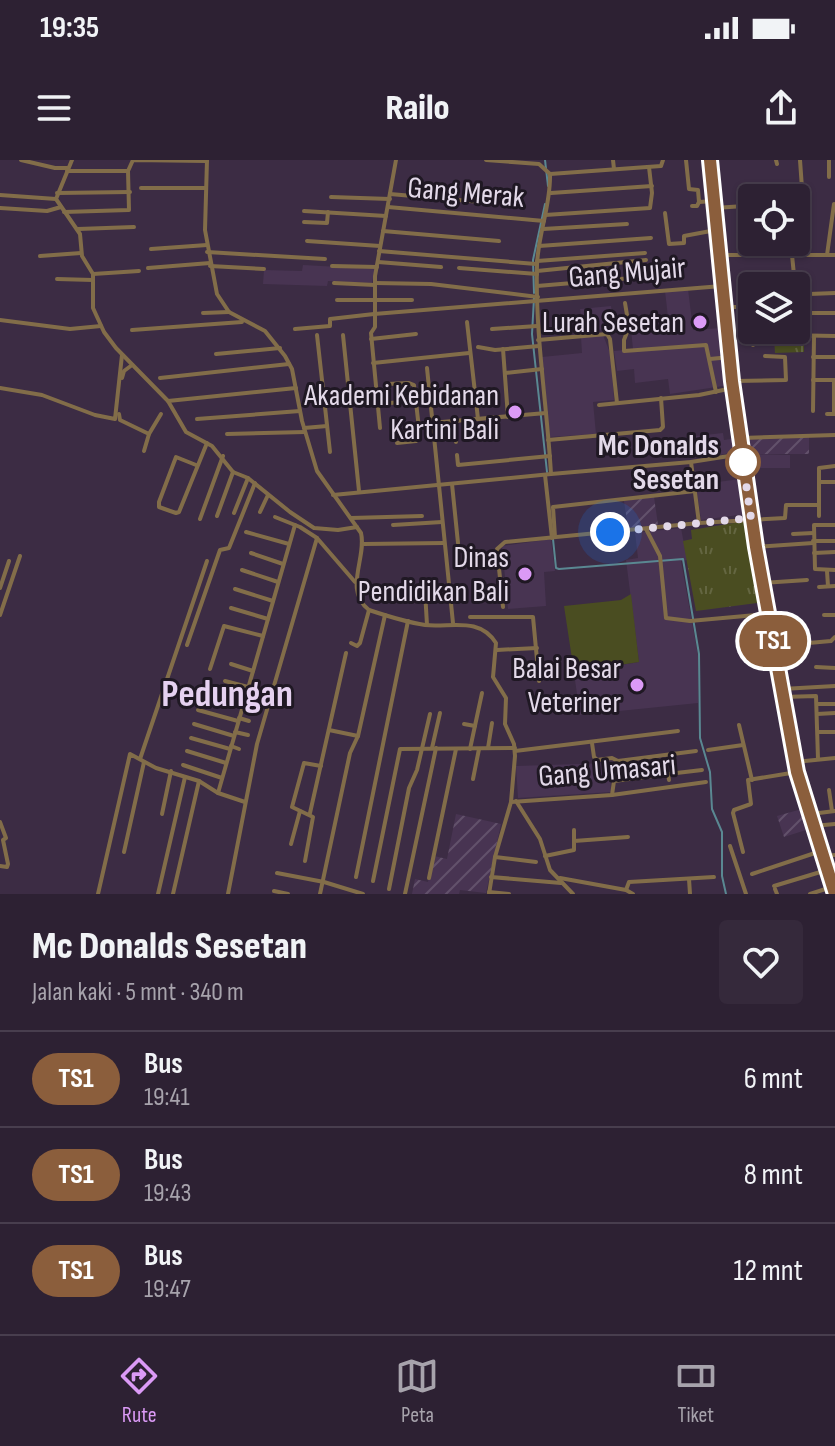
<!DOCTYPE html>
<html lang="id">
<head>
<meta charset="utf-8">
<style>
  body { margin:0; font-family:"Sofia Sans Condensed",sans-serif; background:#35293b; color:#f1f3f6; height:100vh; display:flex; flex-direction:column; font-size:30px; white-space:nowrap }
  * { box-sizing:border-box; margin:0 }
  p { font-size:26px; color:#a7a3ac }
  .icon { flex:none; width:44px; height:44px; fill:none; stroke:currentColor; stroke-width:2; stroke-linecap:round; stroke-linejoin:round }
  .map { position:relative; height:734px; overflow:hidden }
  .side { display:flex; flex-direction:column; background:#2d2133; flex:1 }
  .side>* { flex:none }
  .badge { padding:0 16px; border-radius:26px; font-size:28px; line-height:52px }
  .fabs { position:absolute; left:738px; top:24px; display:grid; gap:16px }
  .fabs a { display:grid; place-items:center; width:72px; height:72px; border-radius:8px; background:#2d2133; box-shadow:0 2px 6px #0004,0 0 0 2px #483e4e; font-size:40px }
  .you { position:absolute; width:40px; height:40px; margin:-20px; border:6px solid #fff; border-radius:50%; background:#1a73e8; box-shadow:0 0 0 12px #1a73e833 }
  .map>.badge { position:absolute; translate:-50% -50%; box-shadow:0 0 0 4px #fff }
  .round { display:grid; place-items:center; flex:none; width:84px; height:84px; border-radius:8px; background:#35293b }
  .overview { display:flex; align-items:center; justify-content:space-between; height:136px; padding:0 32px }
  h1 { font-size:38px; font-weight:800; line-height:60px }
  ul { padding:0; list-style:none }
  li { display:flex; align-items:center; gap:24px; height:96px; padding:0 32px; border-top:2px solid #483e4e }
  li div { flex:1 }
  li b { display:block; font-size:30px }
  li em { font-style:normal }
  li .badge { min-width:88px; font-weight:700; text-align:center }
  .status { display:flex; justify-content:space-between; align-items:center; height:56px; padding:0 40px; background:#2d2133; direction:ltr }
  .status svg { height:22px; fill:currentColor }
  header { display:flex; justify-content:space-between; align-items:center; height:104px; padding:0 32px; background:#2d2133; font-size:36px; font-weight:800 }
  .menu { display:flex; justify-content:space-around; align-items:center; height:112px; border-top:2px solid #483e4e; background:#2d2133; font-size:22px; color:#a7a3ac }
  .menu a { display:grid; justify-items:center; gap:4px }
  .menu .selected { color:#db9af6 }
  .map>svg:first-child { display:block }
</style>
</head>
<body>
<div class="status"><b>19:35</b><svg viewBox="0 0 49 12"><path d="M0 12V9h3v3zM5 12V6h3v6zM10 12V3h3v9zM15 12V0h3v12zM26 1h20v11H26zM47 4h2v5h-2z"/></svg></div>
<header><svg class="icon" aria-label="menu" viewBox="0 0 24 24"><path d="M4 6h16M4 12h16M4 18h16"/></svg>Railo<svg class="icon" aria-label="share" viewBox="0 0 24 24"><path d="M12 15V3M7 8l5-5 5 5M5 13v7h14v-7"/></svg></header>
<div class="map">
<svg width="835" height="734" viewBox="0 0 835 734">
  <defs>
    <pattern id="industrial-furrows" width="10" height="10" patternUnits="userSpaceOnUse" patternTransform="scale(2)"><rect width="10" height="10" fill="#483452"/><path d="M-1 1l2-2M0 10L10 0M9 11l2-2" fill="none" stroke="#62516b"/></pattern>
    <pattern id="park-tufts" width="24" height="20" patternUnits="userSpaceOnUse" patternTransform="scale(2)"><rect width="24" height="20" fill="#4a4d21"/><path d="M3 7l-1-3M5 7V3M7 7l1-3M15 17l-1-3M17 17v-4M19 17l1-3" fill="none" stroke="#646641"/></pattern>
  </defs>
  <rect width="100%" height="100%" fill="#3c2c44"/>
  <g fill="#483452">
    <polygon points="303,105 375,109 372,123 328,121 327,126 263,124 264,110 302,111"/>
    <polygon points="688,129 693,170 721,168 730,225 670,234 668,219 635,223 634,209 617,211 614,191 633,189 631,170 669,166 665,131"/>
    <polygon points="611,146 615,171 605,169 583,172 580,149"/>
    <polygon points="603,175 611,195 614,240 593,242 596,274 550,277 542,197 582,193 581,177"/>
    <polygon points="723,273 724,280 738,278 738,292 699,298 696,276"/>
    <polygon points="748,294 790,295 790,308 750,308"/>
    <polygon points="740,319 746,354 701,360 696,325"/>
    <polygon points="681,368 687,400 681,401 698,495 698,543 580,555 574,513 639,502 626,400 638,398 635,373"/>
    <polygon points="551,379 555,411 544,412 546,446 508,449 502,386"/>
    <polygon points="610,603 611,632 518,638 516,606"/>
  </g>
  <g fill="url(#industrial-furrows)">
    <polygon points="809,277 809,294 748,294 746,278"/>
    <polygon points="654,337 658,365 628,368 624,341"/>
    <polygon points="802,649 809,669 784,677 777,656"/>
    <polygon points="456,654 501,664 486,733 460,730 459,734 412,734 415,719 428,722 434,696 447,699"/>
  </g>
  <polygon fill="#4a4d21" points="631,434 639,502 574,512 564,446 621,440"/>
  <g fill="url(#park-tufts)">
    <polygon points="804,175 804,192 775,193 774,176"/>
    <polygon points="746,361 761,439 757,443 696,451 683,381 692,379 691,370"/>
  </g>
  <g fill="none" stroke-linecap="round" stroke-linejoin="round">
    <g stroke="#5a8892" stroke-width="2">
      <polyline points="545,0 548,26"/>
      <polyline points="534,133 533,100 545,44"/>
      <polyline points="534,138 532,174 547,312"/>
      <polyline points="553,379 556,408 559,409 683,399 699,494 700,578 710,612 712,649 722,672 722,716 726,734"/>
    </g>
    <g stroke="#826d49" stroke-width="4">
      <polyline points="21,0 55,8 68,8"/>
      <polyline points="72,0 56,39 80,74 82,96 93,114 93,148 104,172 116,188 168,241 186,272 212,286 233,312 248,318 290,352 314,368 338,370 357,367"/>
      <path d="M207,0L205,70L217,134L229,152L265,171L285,196L292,209L302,261L317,311L361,373C367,398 343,430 369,450C387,456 406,462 425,465C450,468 479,456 496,483L493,517L506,538L505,564L514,584L515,596L511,642L495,697L489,734"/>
      <polyline points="486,0 539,4 550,14"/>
      <polyline points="613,0 614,9"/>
      <polyline points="686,0 689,29 698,30 699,42 714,41"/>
      <polyline points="776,0 777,4"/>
      <polyline points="800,0 802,28"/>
      <polyline points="829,0 829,17"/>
      <polyline points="67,11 128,11"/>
      <polyline points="550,14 661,6 663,0"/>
      <polyline points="141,28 205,28"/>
      <polyline points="57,33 130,32"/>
      <polyline points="551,33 652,26"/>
      <polyline points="390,34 481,42"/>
      <polyline points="0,35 56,39"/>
      <polyline points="331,37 390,39"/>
      <polyline points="692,46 697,46 699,42"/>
      <polyline points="388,47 544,61"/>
      <polyline points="0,48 47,51 61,47"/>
      <polyline points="715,48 744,46 744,30"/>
      <polyline points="304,51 386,56"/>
      <polyline points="64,52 129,50 128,11 133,0 207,1"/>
      <polyline points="665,53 669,84 684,83 684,76 716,70"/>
      <polyline points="545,55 650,48 652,33 649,7"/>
      <polyline points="304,62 327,63 328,52"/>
      <polyline points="78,69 134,67"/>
      <polyline points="543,69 627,64"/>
      <polyline points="383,71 499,81"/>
      <polyline points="307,81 380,86"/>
      <polyline points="539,86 651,78"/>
      <polyline points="151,89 207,85"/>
      <polyline points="379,91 536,104"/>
      <polyline points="207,92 325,99"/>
      <polyline points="719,95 835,95"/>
      <polyline points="792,95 795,125 809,126 807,175"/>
      <polyline points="827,95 834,44"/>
      <polyline points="40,96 81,93"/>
      <polyline points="537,101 645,93"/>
      <polyline points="378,102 441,107"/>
      <polyline points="210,106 264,109"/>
      <polyline points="332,106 377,107"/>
      <polyline points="148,108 210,103"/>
      <polyline points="459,108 537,114"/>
      <polyline points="537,111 646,100"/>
      <polyline points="93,114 139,111"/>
      <polyline points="57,119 93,120"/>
      <polyline points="334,123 375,125"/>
      <polyline points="375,123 431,124 538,137"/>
      <polyline points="537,126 632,118"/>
      <polyline points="809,134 835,133"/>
      <polyline points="337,140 412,140"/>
      <polyline points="625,143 629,167 624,180 624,191 706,185 716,232"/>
      <polyline points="724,147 737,147 752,151"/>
      <polyline points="203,153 229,152"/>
      <polyline points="807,153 835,153"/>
      <polyline points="0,160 70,169 101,166"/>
      <polyline points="467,162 478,259"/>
      <polyline points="295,169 330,166 330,159 374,154 722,126"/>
      <polyline points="492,169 537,166"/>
      <polyline points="132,170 242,162"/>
      <polyline points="753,170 753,185"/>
      <polyline points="317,175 330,292"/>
      <polyline points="343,175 359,331"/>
      <polyline points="783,175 835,176"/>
      <polyline points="371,179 416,174"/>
      <polyline points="538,180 607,174 610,179 617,243"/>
      <polyline points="478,187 495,190 539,186"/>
      <polyline points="503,189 508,257"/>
      <polyline points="216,194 280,188"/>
      <polyline points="813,197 835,197"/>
      <polyline points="710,199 730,197"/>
      <polyline points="373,203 469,193"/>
      <polyline points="427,208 453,463"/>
      <polyline points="505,213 542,209"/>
      <polyline points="122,218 124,211 132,205"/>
      <polyline points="160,218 289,204"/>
      <polyline points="813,220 834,220"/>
      <polyline points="834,220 834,254"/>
      <polyline points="735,221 786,220 785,197 765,196"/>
      <polyline points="388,224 409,223 414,225 420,277 416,281 397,283"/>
      <polyline points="0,228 42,235 95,255 115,259 122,195"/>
      <polyline points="168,241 296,228"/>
      <polyline points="382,244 416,240"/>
      <polyline points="599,245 699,235 733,228"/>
      <polyline points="813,251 814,176"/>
      <polyline points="119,254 120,260 149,274"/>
      <polyline points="827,254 835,254"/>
      <polyline points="197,259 300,251"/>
      <polyline points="454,261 456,282"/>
      <polyline points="419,264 546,253"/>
      <polyline points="304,268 327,266"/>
      <polyline points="380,268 371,173 375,167 375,116 396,0"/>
      <polyline points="227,274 305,272"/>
      <polyline points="742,278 835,275"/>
      <polyline points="548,280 660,270 663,267 661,238"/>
      <polyline points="144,291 149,274 161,254"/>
      <polyline points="457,295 458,305 550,296"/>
      <polyline points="691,302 699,363"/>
      <polyline points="196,305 176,297 159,342 159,347 176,353 179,352 207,283"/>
      <polyline points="551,314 691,302 742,294"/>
      <polyline points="545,315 552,378"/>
      <polyline points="819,322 835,322"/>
      <polyline points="452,324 458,383"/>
      <path d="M333,335L551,314C547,244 535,175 537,105C538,74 551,45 550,14"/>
      <polyline points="260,352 268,335"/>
      <polyline points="234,353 248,318"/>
      <polyline points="217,356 233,312"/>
      <polyline points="819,356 819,308 835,306"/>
      <polyline points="275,357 300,367 317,378 355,422"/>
      <polyline points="351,358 422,356"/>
      <polyline points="200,359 223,296"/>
      <polyline points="393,365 442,362"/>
      <polyline points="835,365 814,365 815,409 835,410"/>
      <polyline points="646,369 660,396 666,458 690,461 768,454"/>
      <polyline points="246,372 289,384"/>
      <polyline points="793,374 813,373"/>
      <polyline points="555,377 553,347 695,331"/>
      <polyline points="813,381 835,381"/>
      <polyline points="364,384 444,383"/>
      <polyline points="756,387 813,383"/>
      <polyline points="251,393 283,404"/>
      <polyline points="814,393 835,392"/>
      <polyline points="242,410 278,422"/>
      <polyline points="827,411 828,426"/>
      <polyline points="762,423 807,420"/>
      <polyline points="819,427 835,426"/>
      <polyline points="0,428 9,401"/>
      <polyline points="235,429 273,441"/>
      <polyline points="425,431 427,465"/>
      <polyline points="503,447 497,389 505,382 699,363 785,358 786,345 819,345"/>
      <polyline points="231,448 268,459"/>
      <polyline points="0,455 20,396"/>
      <polyline points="824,455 835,455"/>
      <polyline points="470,457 533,457 539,521"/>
      <polyline points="351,483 357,486 360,483 369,450"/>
      <polyline points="187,485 220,390 229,388 255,323"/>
      <polyline points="775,486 831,481 835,477"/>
      <polyline points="497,490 537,488"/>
      <polyline points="231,504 253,511"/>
      <polyline points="816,507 835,508"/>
      <polyline points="210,509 224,466 263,476"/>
      <polyline points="225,521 248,527"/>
      <polyline points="782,529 835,526"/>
      <polyline points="205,533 243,545"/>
      <polyline points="783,537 816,536 818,599"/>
      <polyline points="244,540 256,543"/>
      <polyline points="817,544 835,544"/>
      <polyline points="198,550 238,561"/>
      <polyline points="817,554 835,553"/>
      <polyline points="239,558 249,561"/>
      <polyline points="194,564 234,576"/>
      <polyline points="464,564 475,566"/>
      <polyline points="739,565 752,620"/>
      <polyline points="329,570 358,576"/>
      <polyline points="235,572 248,575"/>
      <polyline points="818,572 835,572"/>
      <polyline points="191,578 230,589"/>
      <polyline points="592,583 594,597 597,600 612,598 618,601 696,591"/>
      <polyline points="231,586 239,589"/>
      <polyline points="432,588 440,553"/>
      <polyline points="488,588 492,563"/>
      <polyline points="470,589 482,533"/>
      <polyline points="708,590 743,585"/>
      <polyline points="187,591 226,603"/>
      <polyline points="515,591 678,571"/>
      <polyline points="140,599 207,401"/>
      <polyline points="795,602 835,598"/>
      <polyline points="183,605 222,618"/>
      <polyline points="668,614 702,610"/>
      <polyline points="473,619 479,589"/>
      <polyline points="829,630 832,651"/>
      <polyline points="218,633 295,365"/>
      <polyline points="612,635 614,621 668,614 669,620"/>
      <polyline points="516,641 540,679 550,710 573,734"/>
      <polyline points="511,642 612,635 706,622"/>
      <polyline points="310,653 346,493"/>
      <polyline points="162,654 171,611"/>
      <polyline points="811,654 835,651"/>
      <polyline points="0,662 6,678 3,680 8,704 7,707 0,706"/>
      <polyline points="813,666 835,664"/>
      <polyline points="574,681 574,670"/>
      <polyline points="291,684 300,651"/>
      <polyline points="730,686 746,734"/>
      <polyline points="124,692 144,602"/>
      <polyline points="743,692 733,653 734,650 751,644 748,620 797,612"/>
      <polyline points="545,696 574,690 574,681 628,677"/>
      <polyline points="825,696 835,695"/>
      <polyline points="495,697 536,702"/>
      <polyline points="305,701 313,657 292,647 304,603 321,606"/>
      <polyline points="277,713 324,722 363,734"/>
      <polyline points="752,714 821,691"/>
      <polyline points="356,717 408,461"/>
      <polyline points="491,717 561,723"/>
      <polyline points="429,718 456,589"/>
      <polyline points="560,718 626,730 633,734"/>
      <polyline points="689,719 690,734"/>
      <polyline points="373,721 400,589 515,588"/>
      <polyline points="774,726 827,710"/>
      <polyline points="389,729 409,628 417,610 430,554"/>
      <polyline points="775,729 777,734"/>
      <polyline points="626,730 629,722 714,717"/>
      <polyline points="274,731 288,734"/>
      <polyline points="489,732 509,734"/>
      <polyline points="98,734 130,594 156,608 199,621 218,633 245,642"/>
      <polyline points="158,734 185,617"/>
      <polyline points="173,734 199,621"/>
      <polyline points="228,734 257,584 317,378"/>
      <polyline points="320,734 350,593 358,576 385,455"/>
      <polyline points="405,734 436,588"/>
      <polyline points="810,734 832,727"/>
    </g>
    <polyline stroke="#d0a556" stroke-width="6" points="710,0 724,147 751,358 795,602 835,734"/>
  </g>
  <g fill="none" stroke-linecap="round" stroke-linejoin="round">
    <defs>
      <polyline id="line" points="710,0 732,221 756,387 797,612 835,734"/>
    </defs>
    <use href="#line" stroke="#fff" stroke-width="18"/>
    <use href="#line" stroke="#8b5e3c" stroke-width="12"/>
    <polyline stroke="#e3d9e9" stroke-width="8" stroke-dasharray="0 14.4" points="610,372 751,358 742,296 743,302"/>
  </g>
  <g fill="#db9af6" stroke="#1f1823" stroke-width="3">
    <circle cx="700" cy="162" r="8"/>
    <circle cx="515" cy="252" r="8"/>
    <circle cx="525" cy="414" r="8"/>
    <circle cx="637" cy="525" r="8"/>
  </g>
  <circle fill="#fff" stroke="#8b5e3c" stroke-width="4" cx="743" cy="302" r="16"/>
  <g text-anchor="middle" stroke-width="6" stroke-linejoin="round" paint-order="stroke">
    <g font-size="30" fill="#e3d9e9" stroke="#1f1823">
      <text transform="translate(466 32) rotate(5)" y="10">Gang Merak</text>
      <text transform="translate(627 112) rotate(-5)" y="10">Gang Mujair</text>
      <text transform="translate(607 610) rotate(-5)" y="10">Gang Umasari</text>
    </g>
    <g font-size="30" fill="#e3d9e9" stroke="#1f1823" text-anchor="end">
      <text x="684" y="172">Lurah Sesetan</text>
      <text x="499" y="245">Akademi Kebidanan<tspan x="499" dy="34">Kartini Bali</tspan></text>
      <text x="509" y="407">Dinas<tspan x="509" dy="34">Pendidikan Bali</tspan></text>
      <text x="621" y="518">Balai Besar<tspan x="621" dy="34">Veteriner</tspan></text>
    </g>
    <g font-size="30" font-weight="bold" fill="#e3d9e9" stroke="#1f1823" text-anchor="end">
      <text x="719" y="295">Mc Donalds<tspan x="719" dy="34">Sesetan</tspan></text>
    </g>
    <g font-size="38" font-weight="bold" fill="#e5d1f0" stroke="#1f1823">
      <text x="227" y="546">Pedungan</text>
    </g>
  </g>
</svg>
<div class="fabs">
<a><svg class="icon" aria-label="locate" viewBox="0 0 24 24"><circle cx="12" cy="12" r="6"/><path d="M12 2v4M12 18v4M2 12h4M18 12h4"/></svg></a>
<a><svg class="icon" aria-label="layers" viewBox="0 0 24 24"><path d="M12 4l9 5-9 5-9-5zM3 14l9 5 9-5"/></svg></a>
</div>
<div class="you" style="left:610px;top:372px"></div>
<b class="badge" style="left:773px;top:481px;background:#8b5e3c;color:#fff">TS1</b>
</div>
<section class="side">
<div class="overview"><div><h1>Mc Donalds Sesetan</h1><p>Jalan kaki · 5 mnt · 340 m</p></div><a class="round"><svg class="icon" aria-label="heart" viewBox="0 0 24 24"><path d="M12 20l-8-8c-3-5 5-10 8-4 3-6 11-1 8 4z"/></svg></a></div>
<ul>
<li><span class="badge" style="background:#8b5e3c;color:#fff">TS1</span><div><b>Bus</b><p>19:41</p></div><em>6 mnt</em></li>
<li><span class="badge" style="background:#8b5e3c;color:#fff">TS1</span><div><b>Bus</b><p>19:43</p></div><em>8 mnt</em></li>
<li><span class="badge" style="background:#8b5e3c;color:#fff">TS1</span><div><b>Bus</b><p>19:47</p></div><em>12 mnt</em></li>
</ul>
</section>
<nav class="menu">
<a class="selected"><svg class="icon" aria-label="directions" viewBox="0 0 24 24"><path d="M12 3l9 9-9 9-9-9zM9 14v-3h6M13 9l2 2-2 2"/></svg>Rute</a>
<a><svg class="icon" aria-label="map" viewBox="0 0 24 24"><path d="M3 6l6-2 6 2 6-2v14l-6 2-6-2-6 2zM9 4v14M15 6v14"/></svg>Peta</a>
<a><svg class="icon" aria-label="tickets" viewBox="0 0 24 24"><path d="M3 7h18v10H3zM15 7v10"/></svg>Tiket</a>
</nav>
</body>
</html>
